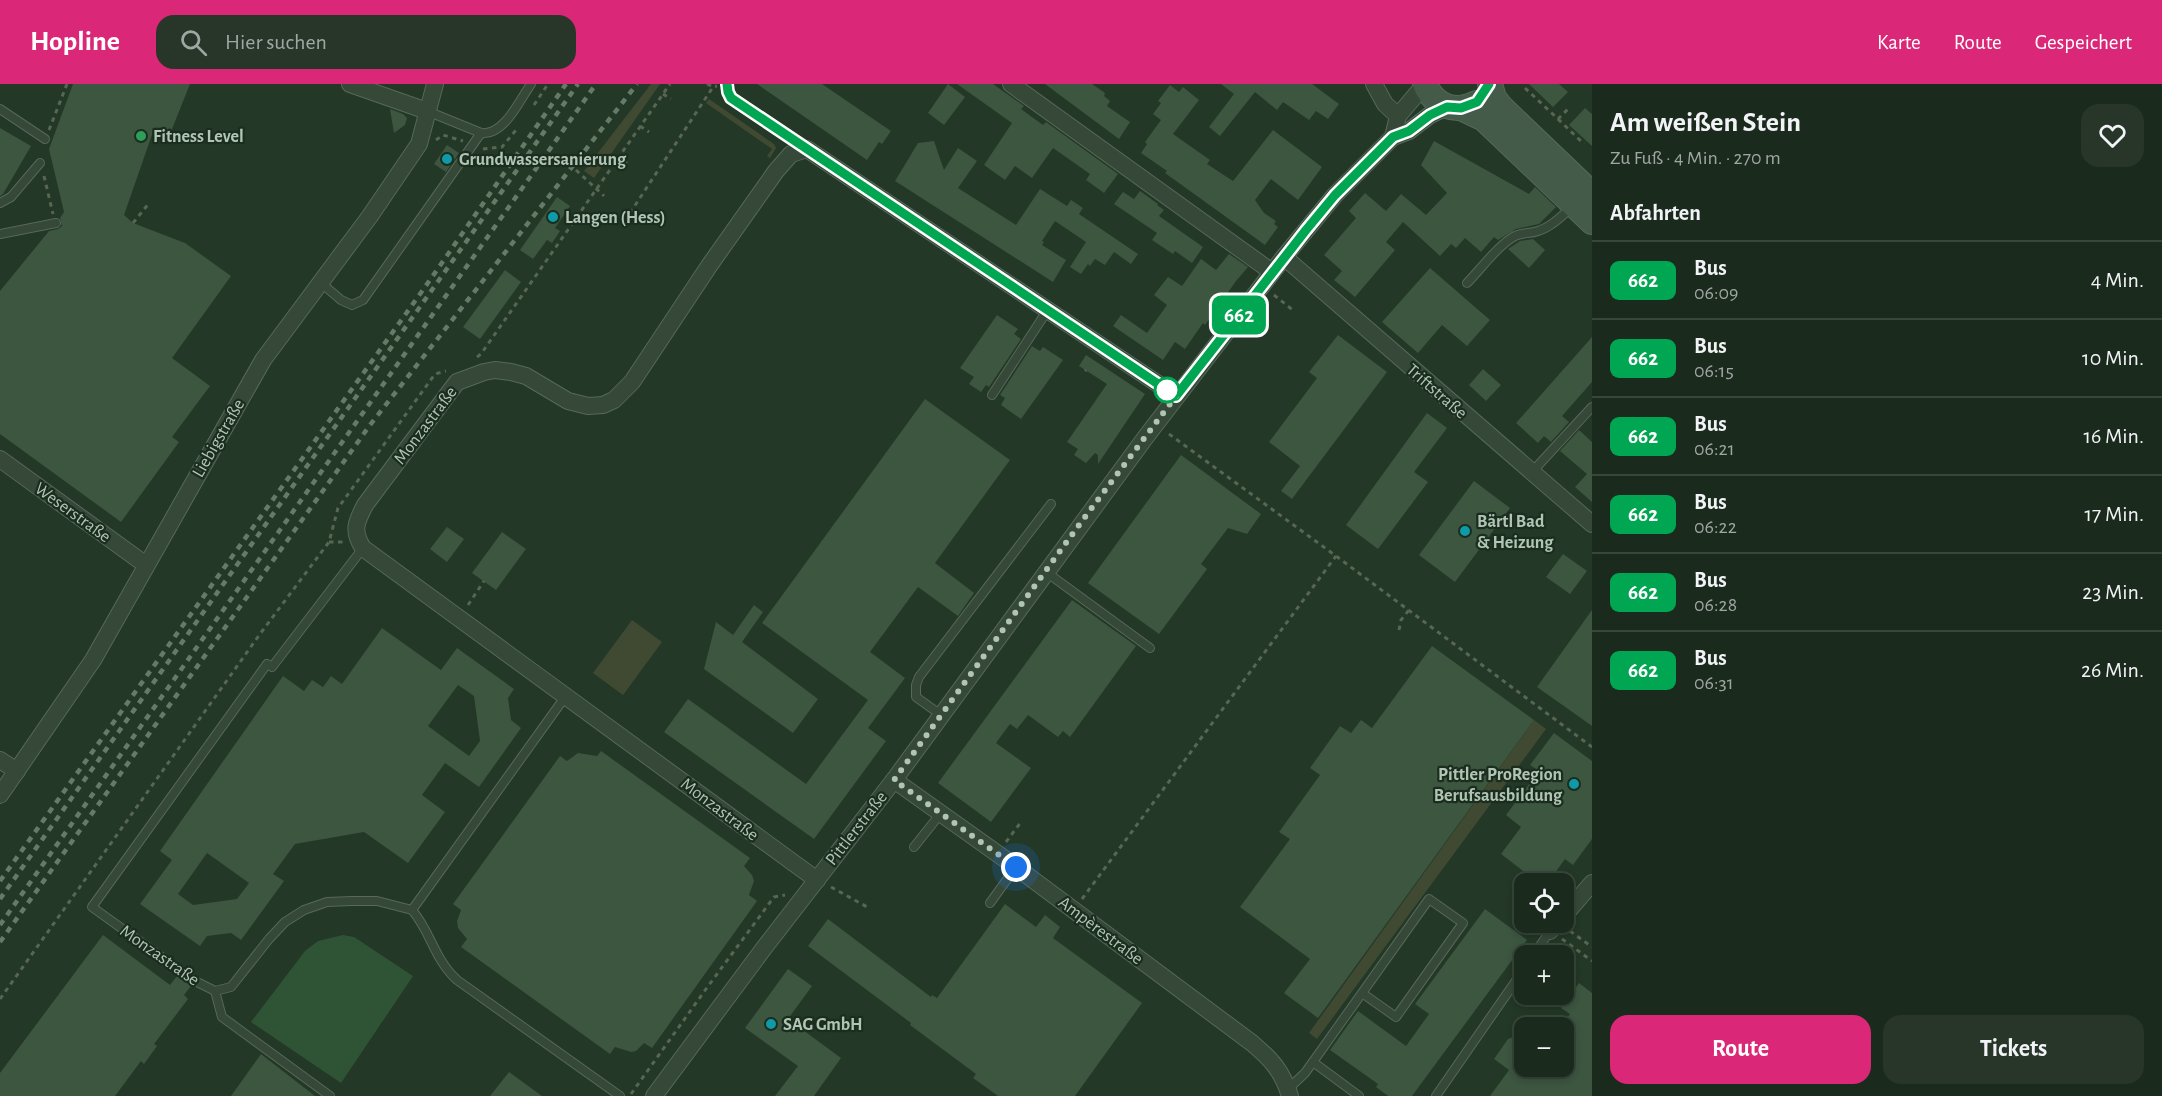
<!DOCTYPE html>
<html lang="de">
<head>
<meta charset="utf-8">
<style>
  body { margin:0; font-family:"Alegreya Sans",sans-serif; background:#273629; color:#f1f3f6; height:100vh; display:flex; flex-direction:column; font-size:22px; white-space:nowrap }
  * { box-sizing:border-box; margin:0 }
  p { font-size:20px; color:#9fa7a3 }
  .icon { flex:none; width:33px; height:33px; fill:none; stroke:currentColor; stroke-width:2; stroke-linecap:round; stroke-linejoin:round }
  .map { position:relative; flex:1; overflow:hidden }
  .panel { display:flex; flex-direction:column; background:#1a2a1c; width:570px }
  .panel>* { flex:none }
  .badge { padding:0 12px; border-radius:9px; font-size:21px; line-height:39px }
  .tools { position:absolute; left:1514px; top:789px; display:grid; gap:12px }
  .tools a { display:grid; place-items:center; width:60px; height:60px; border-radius:12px; background:#1a2a1c; box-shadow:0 3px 9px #0003,0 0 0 2px #38463b; font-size:30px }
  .you { position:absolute; width:30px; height:30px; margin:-15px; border:4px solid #fff; border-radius:50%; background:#1a73e8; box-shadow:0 0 0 9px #1a73e833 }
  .map>.badge { position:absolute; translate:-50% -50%; box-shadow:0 0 0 3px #fff }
  h2 { padding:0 18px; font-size:22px; line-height:54px }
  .round { display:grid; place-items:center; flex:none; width:63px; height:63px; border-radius:18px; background:#273629 }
  .summary { display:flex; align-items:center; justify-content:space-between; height:102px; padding:0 18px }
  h1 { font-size:28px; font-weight:600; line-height:45px }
  .button { display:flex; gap:12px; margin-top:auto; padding:12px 18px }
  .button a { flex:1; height:69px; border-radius:18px; background:#db2777; color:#fff; font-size:24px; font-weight:600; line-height:69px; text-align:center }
  .button a+a { background:#273629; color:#f1f3f6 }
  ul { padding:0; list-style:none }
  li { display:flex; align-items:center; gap:18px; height:78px; padding:0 18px; border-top:2px solid #38463b }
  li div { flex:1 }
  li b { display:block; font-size:22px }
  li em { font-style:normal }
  li .badge { min-width:66px; font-weight:700; text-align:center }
  header { display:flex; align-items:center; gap:36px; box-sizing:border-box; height:84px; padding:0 30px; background:#db2777; color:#fff }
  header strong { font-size:28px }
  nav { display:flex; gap:33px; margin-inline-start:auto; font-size:21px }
  .search { width:420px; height:54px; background:#273629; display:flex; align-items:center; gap:15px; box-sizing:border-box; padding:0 21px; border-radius:18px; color:#9fa7a3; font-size:22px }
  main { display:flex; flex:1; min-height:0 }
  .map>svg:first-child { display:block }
</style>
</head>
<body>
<header>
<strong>Hopline</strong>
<div class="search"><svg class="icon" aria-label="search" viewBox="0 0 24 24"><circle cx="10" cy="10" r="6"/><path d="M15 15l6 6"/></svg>Hier suchen</div>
<nav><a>Karte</a><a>Route</a><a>Gespeichert</a></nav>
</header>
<main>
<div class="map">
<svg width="1592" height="1012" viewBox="0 0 1592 1012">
  <rect width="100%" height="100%" fill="#233826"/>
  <g fill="#404a32">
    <polygon points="651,0 660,0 594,94 584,87"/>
    <polygon points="709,15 774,60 776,64 770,74 767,72 772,65 706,19"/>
    <polygon points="632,536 662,558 623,611 593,589"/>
    <polygon points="1534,636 1546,645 1317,955 1309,949"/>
  </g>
  <polygon fill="#2f5435" points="343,851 354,853 413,892 341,999 251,938 305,867 318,857"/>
  <g fill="#3c5640" fill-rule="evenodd">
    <polygon points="73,0 190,0 170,50 154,45 124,131 133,139 185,159 231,192 172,274 210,302 172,353 179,358 121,438 0,350 0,207 49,147 58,145 62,142 60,134 64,128 49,65"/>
    <polygon points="757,0 822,0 891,47 882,60 879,58 867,76"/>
    <polygon points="948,0 965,13 944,41 928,29"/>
    <polygon points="957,0 993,0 1024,22 1021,25 1043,41 1046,38 1118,90 1104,109 1086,96 1090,90 1053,64 1032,94 1015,82 1005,96 984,81 1012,39"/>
    <polygon points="1045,0 1092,0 1105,9 1104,12 1110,17 1107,22 1130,38 1119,55"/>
    <polygon points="1221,0 1312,0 1339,20 1328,35 1316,27 1309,36 1283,18 1277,26 1255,8 1220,52 1209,43 1234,10"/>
    <polygon points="1529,0 1559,0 1568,8 1553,23"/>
    <polygon points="1170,1 1179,8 1183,3 1199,16 1173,50 1210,76 1207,80 1233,97 1273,46 1322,83 1298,116 1271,95 1255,116 1264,129 1276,137 1274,140 1278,143 1265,161 1165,89 1167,87 1141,69 1147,60 1145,58 1161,36 1153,30 1161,19 1158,17"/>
    <polygon points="1585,24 1592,30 1592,62 1569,41"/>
    <polygon points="390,25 403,30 407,34 405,41 394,49"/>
    <polygon points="0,44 31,62 3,110 0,112"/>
    <polygon points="934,57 944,86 958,64 977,77 958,104 1016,141 1040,105 1067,122 1071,116 1083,124 1079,130 1138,170 1131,180 1114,168 1105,181 1095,175 1090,182 1088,180 1081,190 1070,183 1086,158 1055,137 1042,157 1044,158 1042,161 1066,176 1053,198 895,97 918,59"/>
    <polygon points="1434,57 1529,110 1535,103 1556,123 1539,140 1516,145 1498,156 1494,153 1481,168 1465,154 1456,164 1451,160 1440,172 1403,138 1386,158 1395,166 1355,213 1334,196 1342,187 1324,171 1356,134 1349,127 1365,109 1386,127 1401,110 1426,131 1447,109 1421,81"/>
    <polygon points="447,61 459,69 446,88 434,80"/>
    <polygon points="1140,107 1158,120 1157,121 1164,126 1159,132 1203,163 1192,179 1175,167 1173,170 1152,156 1157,149 1114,120 1123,108 1134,115"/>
    <polygon points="557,113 570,122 555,144 560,147 552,159 547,156 533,175 520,166"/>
    <polygon points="1533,155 1545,166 1529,184 1508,165 1520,157"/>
    <polygon points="1229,170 1248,183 1236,197 1205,241 1203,239 1185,265 1175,258 1163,276 1113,242 1121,231 1147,249 1167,221 1154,211 1168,193 1182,202 1201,175 1216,186"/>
    <polygon points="1430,184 1490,236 1467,262 1442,241 1418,269 1382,238"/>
    <polygon points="505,186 521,198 480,255 463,243"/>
    <polygon points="997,231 1018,245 1014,250 1021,255 989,303 986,301 981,308 969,300 974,293 960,284"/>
    <polygon points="1338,251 1387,288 1292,415 1281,407 1300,382 1269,358 1317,294 1309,288"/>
    <polygon points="1592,253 1592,298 1562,332 1569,338 1551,358 1544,352 1538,359 1516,339"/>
    <polygon points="1032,262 1040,267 1043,263 1063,276 1021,335 1001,321 1005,314 1000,311"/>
    <polygon points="1086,271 1145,310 1098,380 1098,371 1095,369 1086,379 1074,371 1078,365 1067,358 1107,300 1079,282"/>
    <polygon points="1483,285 1501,301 1486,317 1469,301"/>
    <polygon points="925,315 1010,376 935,479 974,509 958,532 918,503 870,568 905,594 868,644 886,657 814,755 664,648 688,615 806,700 868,616 762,539"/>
    <polygon points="1427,329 1447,344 1414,388 1428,398 1378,465 1346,441"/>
    <polygon points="1579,346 1592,358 1592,418 1575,403 1587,390 1560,367"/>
    <polygon points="1181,371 1261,430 1247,450 1228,444 1201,480 1207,485 1159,550 1088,499"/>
    <polygon points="1474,397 1510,424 1455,498 1419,471"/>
    <polygon points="447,443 464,455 447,478 430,465"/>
    <polygon points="502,448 526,465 496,506 472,489"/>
    <polygon points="1563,470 1587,487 1570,510 1546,493"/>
    <polygon points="1072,516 1136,562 1070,653 1063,647 1058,653 1028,631 1017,645 1010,640 996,659 1031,684 991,738 938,699"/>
    <polygon points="754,521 763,528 742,558 818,615 793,649 704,585 716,538 733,551"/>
    <polygon points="1592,526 1592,642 1537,603"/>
    <path d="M382,544L441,586L457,564L514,605L508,614L511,636L521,644L479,703L445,679L422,711L445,728L408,779L364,748L295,760L273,790L284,797L241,856L231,849L207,852L200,862L140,820L172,776L160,767L283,592L304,607L312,596L323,603L331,592L342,600ZM458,601L474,612L480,657L469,672L428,642ZM207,769L249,799L237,815L193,821L178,810Z"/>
    <polygon points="1432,562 1534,636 1318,934 1284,909 1310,875 1240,823 1290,755 1279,748 1320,691 1310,684 1340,642 1351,649 1361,636 1372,644"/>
    <polygon points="1554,649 1592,677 1592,755 1573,781 1565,775 1547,800 1540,800 1501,770 1521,743 1506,731 1539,687 1530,681"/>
    <polygon points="601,667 750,774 744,782 752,791 754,797 749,811 757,817 652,964 644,959 636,967 631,968 615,963 610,970 461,863 467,855 458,844 457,837 461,826 453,820 560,672 567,677 578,669 597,672"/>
    <polygon points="1005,820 1036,843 1045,831 1060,843 1053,854 1142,919 1075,1012 998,1012 973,994 976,990 910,941 911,939 808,862 828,835 931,913 932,911 937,914"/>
    <polygon points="1485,825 1527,856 1412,1012 1388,1012 1376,1003 1378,1000 1330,966 1358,927 1406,962 1429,930 1415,920"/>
    <polygon points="103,851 170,901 177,892 191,902 184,911 188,915 154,960 157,962 144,980 141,977 115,1012 0,1012 0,989"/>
    <polygon points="788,885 812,902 788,935 841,974 814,1012 775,1012 798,982 745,944"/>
    <polygon points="1579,899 1592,909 1592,1012 1490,1012 1509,986 1494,975 1508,955 1513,953 1524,953 1524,982 1563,982 1563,939 1570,930 1561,924"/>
    <polygon points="261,970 315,1012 231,1012"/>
    <polygon points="509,988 542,1012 490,1012"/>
  </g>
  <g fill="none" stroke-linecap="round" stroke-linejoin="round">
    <defs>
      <g id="lane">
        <polyline points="727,0 728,8 731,14 805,64"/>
        <polyline points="0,25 45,55"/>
        <path d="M427,27L481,49C504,52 519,17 531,0"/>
        <polyline points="0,119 11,113 40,79"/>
        <polyline points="0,150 56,139"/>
        <polyline points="320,198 341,216 352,221 363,216 481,49"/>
        <path d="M1467,199C1481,185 1498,161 1515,152C1523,148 1530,150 1538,147C1551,143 1563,131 1573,122"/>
        <polyline points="992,311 1047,227"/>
        <polyline points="1532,388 1592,323"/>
        <polyline points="363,464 272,583 267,580 92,823 195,897 215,907 231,903 269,855 285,838 304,826 327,818 352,817 377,817 412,826 565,613"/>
        <polyline points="1046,488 1150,564"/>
        <polyline points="941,631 916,613 916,601 919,593 1051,420"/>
        <polyline points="914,763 941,729"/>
        <polyline points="990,819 1016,783"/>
        <path d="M412,826C431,848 434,875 457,896L620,1012"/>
        <polyline points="1533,872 1550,847"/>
        <polyline points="215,907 222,933 330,1012"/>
        <polyline points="1313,978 1359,1012"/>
        <polyline points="1288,1005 1305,989 1429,815 1463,839 1396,933 1362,909"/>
        <polyline points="1436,1012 1524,885"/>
      </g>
      <g id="street">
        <polyline points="350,0 427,27"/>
        <polyline points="1011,0 1272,188"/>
        <polyline points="1374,0 1385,20 1398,32"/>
        <polyline points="1393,53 1398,32 1425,0"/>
        <polyline points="1284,173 1592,440"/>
        <polyline points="0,375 146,481"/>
        <polyline points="0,676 17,687"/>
        <path d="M894,696L1016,783L1252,959C1272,976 1282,987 1290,1012"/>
        <polyline points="0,711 93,576 263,276 370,132 419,60 435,0"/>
        <path d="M817,796L363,464C352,447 356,438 365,421L457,298L484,288L495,286L511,288L526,292L568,317L588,322L603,321L614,316L632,298L709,182L776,87L791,70L807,65L1176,312"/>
        <polyline points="1563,833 1592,799"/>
        <polyline points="1550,847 1559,838"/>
        <polyline points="654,1012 764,864 894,696 1145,354 1284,173 1335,111 1393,53 1409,47 1430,31 1447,23"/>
      </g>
      <g id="secondary">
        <path d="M1425,0C1434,22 1455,30 1476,19"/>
        <polyline points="1490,0 1494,14 1502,24 1592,110"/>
        <polyline points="1461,24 1484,35 1592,138"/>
      </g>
    </defs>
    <use href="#lane" stroke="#56695a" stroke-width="10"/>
    <use href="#street" stroke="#56695a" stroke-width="18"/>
    <use href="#secondary" stroke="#56695a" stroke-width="26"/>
    <g stroke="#586653" stroke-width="3" stroke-dasharray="4.5 4.5" stroke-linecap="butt">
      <polyline points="707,0 713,3"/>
      <polyline points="1525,4 1558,35 1569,24"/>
      <polyline points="663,10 671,15"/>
      <polyline points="534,21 548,0"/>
      <polyline points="1558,35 1584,60"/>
      <polyline points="640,42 649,48"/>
      <polyline points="49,46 67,0"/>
      <polyline points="436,56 443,51 463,57"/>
      <polyline points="483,65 502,63 516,46"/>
      <polyline points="618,73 627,79"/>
      <polyline points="576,86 604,112"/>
      <polyline points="44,92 53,130"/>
      <polyline points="630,129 713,3 717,2"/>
      <polyline points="133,139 150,118"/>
      <polyline points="1274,211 1294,227"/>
      <polyline points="477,273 481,270 670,0"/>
      <polyline points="1085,287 1086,286"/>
      <polyline points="1169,350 1336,472 1592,663"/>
      <polyline points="329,458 344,458"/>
      <polyline points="468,521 484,497"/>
      <polyline points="1399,546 1401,536 1409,526"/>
      <polyline points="1006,758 1021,738"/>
      <polyline points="831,803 869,824"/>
      <polyline points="1082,815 1336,472"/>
      <polyline points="1570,847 1592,863"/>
      <polyline points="1562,855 1592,877"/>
      <polyline points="0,915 260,550 329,458 338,424 435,290 446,287"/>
      <polyline points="631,1010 706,905 774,813 785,811"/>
    </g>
    <use href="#lane" stroke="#364939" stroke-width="8"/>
    <use href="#street" stroke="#364939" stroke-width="16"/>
    <use href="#secondary" stroke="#445b49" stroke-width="24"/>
    <g stroke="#647b68" stroke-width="4.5" stroke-dasharray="6 6" stroke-linecap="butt">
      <polyline points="0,797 430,196 566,0"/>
      <polyline points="0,815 578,0"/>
      <polyline points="0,841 596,0"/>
      <polyline points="0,858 370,341 637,0"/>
    </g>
  </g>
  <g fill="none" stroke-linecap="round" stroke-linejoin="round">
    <defs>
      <polyline id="line" points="727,0 728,8 731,14 1176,312 1306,146 1335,111 1393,53 1409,47 1430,31 1447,23 1461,24 1477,18 1489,0"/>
    </defs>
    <use href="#line" stroke="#fff" stroke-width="14"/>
    <use href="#line" stroke="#00a651" stroke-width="9"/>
    <polyline stroke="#b1c5b5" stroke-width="6" stroke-dasharray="0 10.8" points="1016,783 894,696 1079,441 1176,312 1167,306"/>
  </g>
  <circle fill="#2e9e5b" stroke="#1b2d1e" stroke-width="2" cx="141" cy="52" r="6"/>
  <g fill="#0f9aa8" stroke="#1b2d1e" stroke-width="2">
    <circle cx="447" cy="75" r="6"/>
    <circle cx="553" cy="133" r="6"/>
    <circle cx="1465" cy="447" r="6"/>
    <circle cx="1574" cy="700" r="6"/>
    <circle cx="771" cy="940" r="6"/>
  </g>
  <circle fill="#fff" stroke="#00a651" stroke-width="3" cx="1167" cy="306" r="12"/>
  <g text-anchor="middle" stroke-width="4.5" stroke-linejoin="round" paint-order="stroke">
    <g font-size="18" font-weight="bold" fill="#b1c5b5" stroke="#1b2d1e" text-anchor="start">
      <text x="153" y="58">Fitness Level</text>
      <text x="459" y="81">Grundwassersanierung</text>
      <text x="565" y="139">Langen (Hess)</text>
      <text x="1477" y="443">Bärtl Bad<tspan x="1477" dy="21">&amp; Heizung</tspan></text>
      <text x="1562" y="696" text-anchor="end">Pittler ProRegion<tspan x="1562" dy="21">Berufsausbildung</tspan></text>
      <text x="783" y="946">SAG GmbH</text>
    </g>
    <g font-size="18" fill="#b1c5b5" stroke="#1b2d1e">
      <text transform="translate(1437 307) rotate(41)" y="6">Triftstraße</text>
      <text transform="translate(425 341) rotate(-53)" y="6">Monzastraße</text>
      <text transform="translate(218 354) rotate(-60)" y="6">Liebigstraße</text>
      <text transform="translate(73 428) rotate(36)" y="6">Weserstraße</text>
      <text transform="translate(720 725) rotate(37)" y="6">Monzastraße</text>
      <text transform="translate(856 744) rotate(-52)" y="6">Pittlerstraße</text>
      <text transform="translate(1101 846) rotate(37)" y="6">Ampèrestraße</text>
      <text transform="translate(160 871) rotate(35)" y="6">Monzastraße</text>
    </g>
  </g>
</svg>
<div class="tools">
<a><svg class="icon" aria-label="locate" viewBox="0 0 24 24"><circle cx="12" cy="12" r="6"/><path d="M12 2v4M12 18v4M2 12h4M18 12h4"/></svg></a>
<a>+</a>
<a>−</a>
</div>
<div class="you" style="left:1016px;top:783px"></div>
<b class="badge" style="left:1239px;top:231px;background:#00a651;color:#fff">662</b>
</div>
<section class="panel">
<div class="summary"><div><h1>Am weißen Stein</h1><p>Zu Fuß · 4 Min. · 270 m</p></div><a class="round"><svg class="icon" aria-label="heart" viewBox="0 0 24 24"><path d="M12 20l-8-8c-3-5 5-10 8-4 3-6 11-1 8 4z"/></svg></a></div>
<h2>Abfahrten</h2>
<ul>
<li><span class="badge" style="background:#00a651;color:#fff">662</span><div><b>Bus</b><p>06:09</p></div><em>4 Min.</em></li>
<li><span class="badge" style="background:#00a651;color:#fff">662</span><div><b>Bus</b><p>06:15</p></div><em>10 Min.</em></li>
<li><span class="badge" style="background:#00a651;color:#fff">662</span><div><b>Bus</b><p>06:21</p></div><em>16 Min.</em></li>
<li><span class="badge" style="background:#00a651;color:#fff">662</span><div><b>Bus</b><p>06:22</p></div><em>17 Min.</em></li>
<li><span class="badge" style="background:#00a651;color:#fff">662</span><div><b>Bus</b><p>06:28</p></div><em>23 Min.</em></li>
<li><span class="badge" style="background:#00a651;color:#fff">662</span><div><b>Bus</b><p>06:31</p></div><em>26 Min.</em></li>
</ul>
<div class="button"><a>Route</a><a>Tickets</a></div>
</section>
</main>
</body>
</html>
